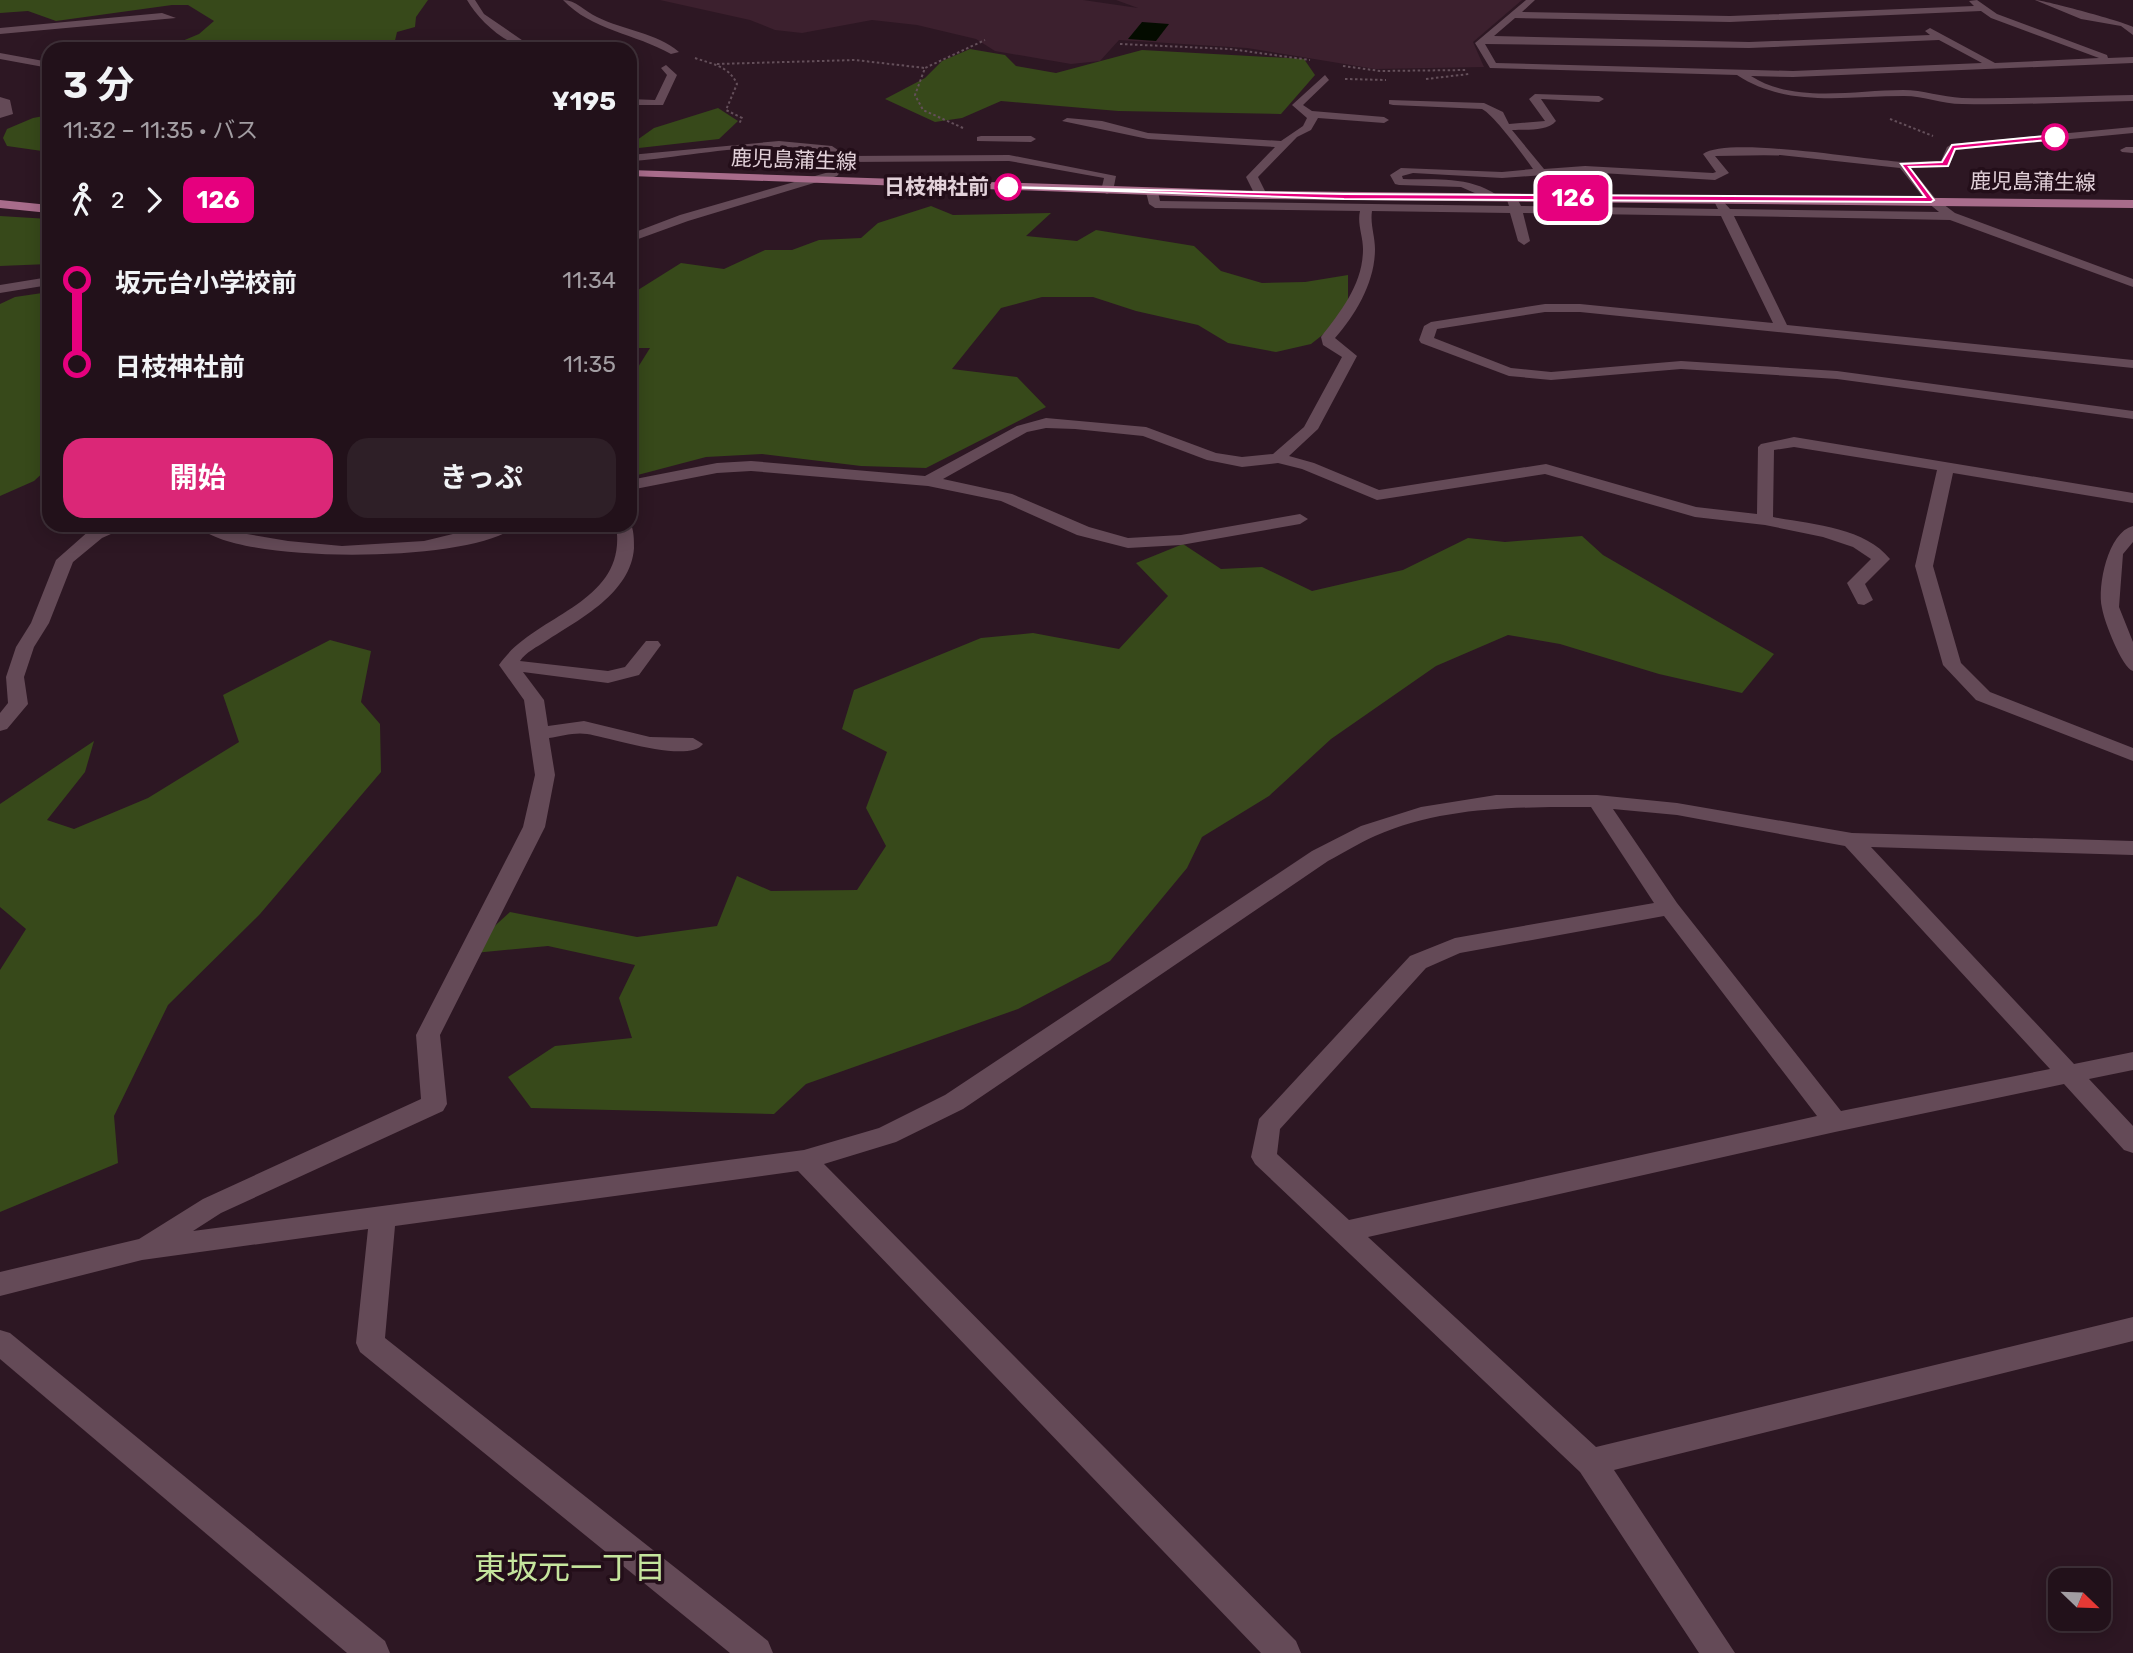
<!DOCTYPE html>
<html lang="ja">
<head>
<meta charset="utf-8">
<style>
  body { margin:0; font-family:Rubik,"Noto Sans JP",sans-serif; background:#2e1f27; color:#f1f3f6; height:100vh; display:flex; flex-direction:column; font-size:26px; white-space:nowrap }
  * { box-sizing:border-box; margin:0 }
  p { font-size:23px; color:#a29da2 }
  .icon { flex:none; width:38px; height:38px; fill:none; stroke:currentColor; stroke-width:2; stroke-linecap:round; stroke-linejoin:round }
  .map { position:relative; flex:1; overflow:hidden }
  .details { position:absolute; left:42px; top:42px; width:595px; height:490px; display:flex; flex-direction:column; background:#22111a; border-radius:21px; box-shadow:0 4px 18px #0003,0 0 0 2px #3f3139 }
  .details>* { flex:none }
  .badge { padding:0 14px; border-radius:10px; font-size:24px; line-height:46px }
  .needle { width:46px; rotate:113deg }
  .buttons { position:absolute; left:2048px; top:1568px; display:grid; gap:14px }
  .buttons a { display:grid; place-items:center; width:63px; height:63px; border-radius:14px; background:#22111a; box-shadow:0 4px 18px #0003,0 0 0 2px #3f3139; font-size:35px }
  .map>.badge { position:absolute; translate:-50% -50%; box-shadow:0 0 0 4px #fff }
  .legs { display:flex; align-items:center; gap:10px; height:77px; padding:0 21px; font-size:23px }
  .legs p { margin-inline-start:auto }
  .headline { display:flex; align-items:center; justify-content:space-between; height:119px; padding:0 21px }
  h1 { font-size:38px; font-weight:700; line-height:52px }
  .action { display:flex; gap:14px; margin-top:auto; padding:14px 21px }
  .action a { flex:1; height:80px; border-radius:21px; background:#db2777; color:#fff; font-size:28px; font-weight:700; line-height:80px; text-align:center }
  .action a+a { background:#2e1f27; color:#f1f3f6 }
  ul { padding:0 21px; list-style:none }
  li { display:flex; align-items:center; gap:24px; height:84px; font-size:26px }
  li i { display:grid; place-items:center; width:10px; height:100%; margin:0 9px; background:currentColor }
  li i::after { content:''; width:18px; height:18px; margin:-9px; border:5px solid; border-radius:50%; background:#22111a }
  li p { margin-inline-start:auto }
  li:first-child i { background:linear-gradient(#0000 50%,currentColor 0) }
  li:last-child i { background:linear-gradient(currentColor 50%,#0000 0) }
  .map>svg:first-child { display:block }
</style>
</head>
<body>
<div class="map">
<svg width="2133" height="1653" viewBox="0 0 2133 1653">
  <rect width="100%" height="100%" fill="#2d1723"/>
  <polygon fill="#3c202e" points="660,0 1083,0 1138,8 1116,0 1522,0 1473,42 1484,67 1375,69 1247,48 1119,40 1100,61 1071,64 995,51 976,39 917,25 872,20 802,33 775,30 750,20"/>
  <g fill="#37491a">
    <polygon points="0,0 428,0 416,17 415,27 397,32 393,49 163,49 199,34 214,21 188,5 172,5 56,21 28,11 0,13"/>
    <polygon points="970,49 1005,55 1016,66 1056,73 1142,50 1304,59 1315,75 1281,114 1118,111 1001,101 962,118 935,122 885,99 925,78 942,61"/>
    <polygon points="718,108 738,121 719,139 630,149 630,145 654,128"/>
    <polygon points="49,115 49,152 7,146 3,138 7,129 33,118"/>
    <polygon points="931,206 953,215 1051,213 1026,236 1077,241 1096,230 1194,246 1221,271 1262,283 1305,282 1348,275 1348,315 1311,344 1276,352 1228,343 1198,325 1136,311 1093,297 1042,297 1001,308 952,369 1017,377 1046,407 926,468 861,466 762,454 706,457 630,477 630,380 650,348 630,348 630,295 681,263 724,269 765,250 792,250 819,240 861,238 878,223"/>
    <polygon points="0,216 49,219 49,264 0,266"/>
    <polygon points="49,292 49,467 34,481 0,496 0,304 15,297"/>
    <polygon points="1582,536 1603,555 1774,654 1742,693 1659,674 1560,644 1508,635 1436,666 1331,739 1269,796 1202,837 1187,868 1110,961 1018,1009 806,1084 774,1114 531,1108 508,1077 555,1046 632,1038 619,998 635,965 548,946 464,954 510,912 637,937 717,926 737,876 771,891 857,890 886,846 866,808 887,752 842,729 854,690 981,638 1033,633 1119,649 1168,596 1136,563 1183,544 1221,569 1262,567 1312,591 1403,570 1468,538 1505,542"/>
    <polygon points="330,640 371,651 361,702 380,724 381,772 260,914 168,1005 114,1116 118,1163 0,1212 0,970 26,929 0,907 0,804 94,741 85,772 47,820 74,829 148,798 239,742 223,695"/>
  </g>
  <polygon fill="#040c00" points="1142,22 1169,24 1156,41 1128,39"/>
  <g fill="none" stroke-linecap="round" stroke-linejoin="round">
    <g stroke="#644f5a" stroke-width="2" stroke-dasharray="2.5 2.5" stroke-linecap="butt">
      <polyline points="1120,44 1230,49 1310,60"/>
      <path d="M695,58C712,64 729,66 737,84L726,110L742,118L739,124"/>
      <polyline points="717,64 855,60 925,68"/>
      <polyline points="1343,66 1380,71 1467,70"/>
      <polyline points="1345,79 1386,80"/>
      <polyline points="1426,79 1469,74"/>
      <polyline points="1890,119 1933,136"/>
      <polyline points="963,128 923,110 915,95 925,68 985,40"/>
    </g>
    <g fill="#644a57" fill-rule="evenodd">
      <path d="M467,0H475L484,14L535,49C509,49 479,21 467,0Z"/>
      <path d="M563,0C576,0 584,11 597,17C623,30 657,33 679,52L671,54C636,34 591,30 563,0Z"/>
      <path d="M1526,0H1535L1522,12L1730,16L1974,6L1969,1L1977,0L1997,14L2107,55L2108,58L2133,57V63L1793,77L1751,76C1794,104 1855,90 1903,90C1923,90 1942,97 1962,98C2018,99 2076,96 2133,95V101C2076,102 2019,105 1962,104C1942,104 1924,96 1904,96C1847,96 1787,108 1737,75L1490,68L1475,43ZM1981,11L1991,18L2099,58L1995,63L1930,28L1925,31L1930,35L1749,42L1494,36L1515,18L1730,22ZM1939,40L1982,63L1793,71L1496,63L1485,44L1749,48Z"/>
      <path d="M2035,0C2044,0 2128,23 2133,27V35L2121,26L2081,19Z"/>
      <polygon points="162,13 176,18 0,34 0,28"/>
      <polygon points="610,43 607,48 578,49"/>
      <polygon points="0,53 49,62 49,68 0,59"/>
      <polygon points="666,65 677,75 663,105 630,105 630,99 655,100 667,75 661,68"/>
      <polygon points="1325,75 1329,80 1303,105 1312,111 1384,117 1389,120 1384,123 1318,118 1311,130 1297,137 1258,177 1267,195 1261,199 1255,195 1246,177 1275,147 1148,139 1062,121 1067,118 1102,121 1148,133 1281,141 1303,126 1307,118 1292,105"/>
      <path d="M1535,94L1599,96L1604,99L1599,102L1541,99L1556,121C1547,132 1526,129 1512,130L1544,169L1585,166L1713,173L1716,172L1703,154C1728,136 1865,160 1903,162C1915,162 1928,161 1941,161L1947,147L1952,144L2133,127V133L1956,150L1949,166L1911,168L1935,198L1955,213L2133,279V287L1950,220L1734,216L1787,325L2133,360V368L1580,312H1545L1437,329L1434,338L1511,368L1551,372L1681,361L1837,371L2133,411V419L1837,379L1681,369L1551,380L1509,376L1421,343L1419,340L1424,326L1431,322L1545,304H1580L1773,323L1721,216L1523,213L1530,241L1524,245L1518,241L1510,213L1372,211C1370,224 1375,236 1375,249C1375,282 1356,314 1335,338L1357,356L1318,429L1289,456L1314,463L1379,490L1546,464L1696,507L1757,514L1758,447L1761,444L1794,437L2133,493V503L1953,473L1933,566L1961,663L1990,692L2133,748V761L1976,700L1943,665L1915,566L1937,470L1794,447L1774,450L1773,517C1810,524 1865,527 1890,559L1865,584L1873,600L1864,605L1858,604L1847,583L1871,559L1853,547L1823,537L1765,525L1695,517L1545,474L1377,500L1302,469L1278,463L1242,467L1207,460L1143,436L1075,429L1046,428L1027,432L943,479L1012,494L1089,527L1128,538L1181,535L1300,514L1308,519L1300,524L1181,545L1128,548L1077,535L1001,501L928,486L751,471L717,473L630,490V480L717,463L751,461L925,476L1017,426L1046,418L1146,427L1216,453L1242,457L1273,454L1304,427L1342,357L1323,345L1321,337C1341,311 1363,284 1363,249C1363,236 1357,224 1360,211L1155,208L1149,204L1146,192L1152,189L1158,192L1160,201L1509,206L1507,200L1513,196L1517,198L1521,206L1718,209L1715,203L1721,199L1730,209L1939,212L1927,202L1900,168L1780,155L1715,156L1729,173L1715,180L1585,172L1502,178L1413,173L1402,176L1403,179C1436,180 1469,176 1497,195L1499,197L1493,201L1461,187L1399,185L1395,184L1390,175L1401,168L1502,172L1533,169C1524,156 1494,115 1482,109L1393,105L1389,104V100L1484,103L1503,112L1509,124L1545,121L1529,99Z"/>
      <polygon points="0,97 10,100 13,114 0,118"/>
      <polygon points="981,136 1031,136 1036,139 1031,142 977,141 977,137"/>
      <path d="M779,141L832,146L847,156L1009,155L1116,176L1113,191L1107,194L1101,191L1104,178L1009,161L849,162L837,176L688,221L630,242V234L680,215L829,172L838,160C802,131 679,159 630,161V155Z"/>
      <polygon points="2126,147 2133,147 2133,153 2122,152 2120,150"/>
      <polygon points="49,277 49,285 0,293 0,285"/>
      <path d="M630,522C634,530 634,539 634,548C631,593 580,619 546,641C537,647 526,652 520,661L608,671L625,667L646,641H658L661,645L658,649L639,675L608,683L523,672L544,700L548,726L584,721L650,737L693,738L703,744C688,764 609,737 587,734C575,732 561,736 549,738L555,775L545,827L440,1035L447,1104L443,1111L221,1213L193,1231L804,1150L879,1128L945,1095L1312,851L1361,826L1421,807L1496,795H1597L1677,803L1852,833L2133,841V855L1871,847L2074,1064L2133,1052V1070L2089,1079L2133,1126V1153L2124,1150L2064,1084L1835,1132L1368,1237L1596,1447L2133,1317V1341L1614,1470L1735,1653H1699L1580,1472L1255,1164L1251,1157L1259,1119L1410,956L1455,938L1654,903L1591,807C1518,807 1444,806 1375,836C1359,843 1343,853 1328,861L963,1109L896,1142L824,1164L1296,1641L1301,1653H1261L798,1171L395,1226L385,1338L768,1641L773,1653H730L360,1352L356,1343L368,1229L142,1260L0,1296V1272L139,1239L203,1199L421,1099L416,1035L523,827L535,775L524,700L499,665C534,613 629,605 616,525H630ZM1613,809L1677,815L1845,846L2050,1069L1841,1111L1677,903ZM1664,916L1817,1116L1349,1220L1277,1154L1280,1129L1426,968L1460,953Z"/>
      <polygon points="107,525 131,525 102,538 73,562 49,623 34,647 24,677 28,704 7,729 0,731 0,713 8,703 6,677 16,647 31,623 56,560 90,530"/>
      <path d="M197,525H217L235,532L288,541L342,546L424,541L490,525H516C481,563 231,566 197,525Z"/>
      <path d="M2133,526V542L2123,554L2119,607L2133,642V671C2122,668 2104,621 2102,608C2097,586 2108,532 2133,526Z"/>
      <polygon points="0,1330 10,1333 385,1641 390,1653 347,1653 0,1359"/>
    </g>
    <g fill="#a86c8b" fill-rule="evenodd">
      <polygon points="630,170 1261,191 2133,200 2133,208 1261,199 630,176"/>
      <polygon points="0,200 49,205 49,213 0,208"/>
    </g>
  </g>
  <polygon fill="#e6007e" stroke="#fff" stroke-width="2" points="2055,135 2058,139 1955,149 1948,166 1909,167 1934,200 1931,202 1344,199 1004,187 1344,194 1925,197 1901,164 1942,162 1952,145"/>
  <g fill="#fff" stroke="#e6007e" stroke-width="3.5">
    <circle cx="2055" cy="137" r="12"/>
    <circle cx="1008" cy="187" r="12"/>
  </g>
  <g text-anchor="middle" stroke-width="7" stroke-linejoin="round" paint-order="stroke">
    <g font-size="21" fill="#e2d1d9" stroke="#230e19">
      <text transform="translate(794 160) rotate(2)" y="7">鹿児島蒲生線</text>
      <text transform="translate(2033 182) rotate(1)" y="7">鹿児島蒲生線</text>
    </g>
    <g font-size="21" font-weight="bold" fill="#e2d1d9" stroke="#230e19" text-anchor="end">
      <text x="989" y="194">日枝神社前</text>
    </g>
    <g font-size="32" fill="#c5e59d" stroke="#230e19">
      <text x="570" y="1579">東坂元一丁目</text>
    </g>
  </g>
</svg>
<div class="buttons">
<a><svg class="needle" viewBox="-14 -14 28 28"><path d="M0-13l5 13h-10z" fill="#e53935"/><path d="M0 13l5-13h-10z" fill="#a29da2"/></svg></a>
</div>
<b class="badge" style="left:1573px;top:198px;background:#e6007e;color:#fff">126</b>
<section class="details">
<div class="headline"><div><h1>3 分</h1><p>11:32 – 11:35 · バス</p></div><b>¥195</b></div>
<div class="legs"><svg class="icon" aria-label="walk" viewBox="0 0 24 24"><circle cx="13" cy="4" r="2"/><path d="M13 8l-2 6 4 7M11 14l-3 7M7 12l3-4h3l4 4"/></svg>2<svg class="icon" aria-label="forward" viewBox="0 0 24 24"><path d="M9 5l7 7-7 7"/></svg><b class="badge" style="background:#e6007e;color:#fff">126</b></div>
<ul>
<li><i style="color:#e6007e"></i><b>坂元台小学校前</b><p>11:34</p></li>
<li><i style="color:#e6007e"></i><b>日枝神社前</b><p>11:35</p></li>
</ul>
<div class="action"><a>開始</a><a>きっぷ</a></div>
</section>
</div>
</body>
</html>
